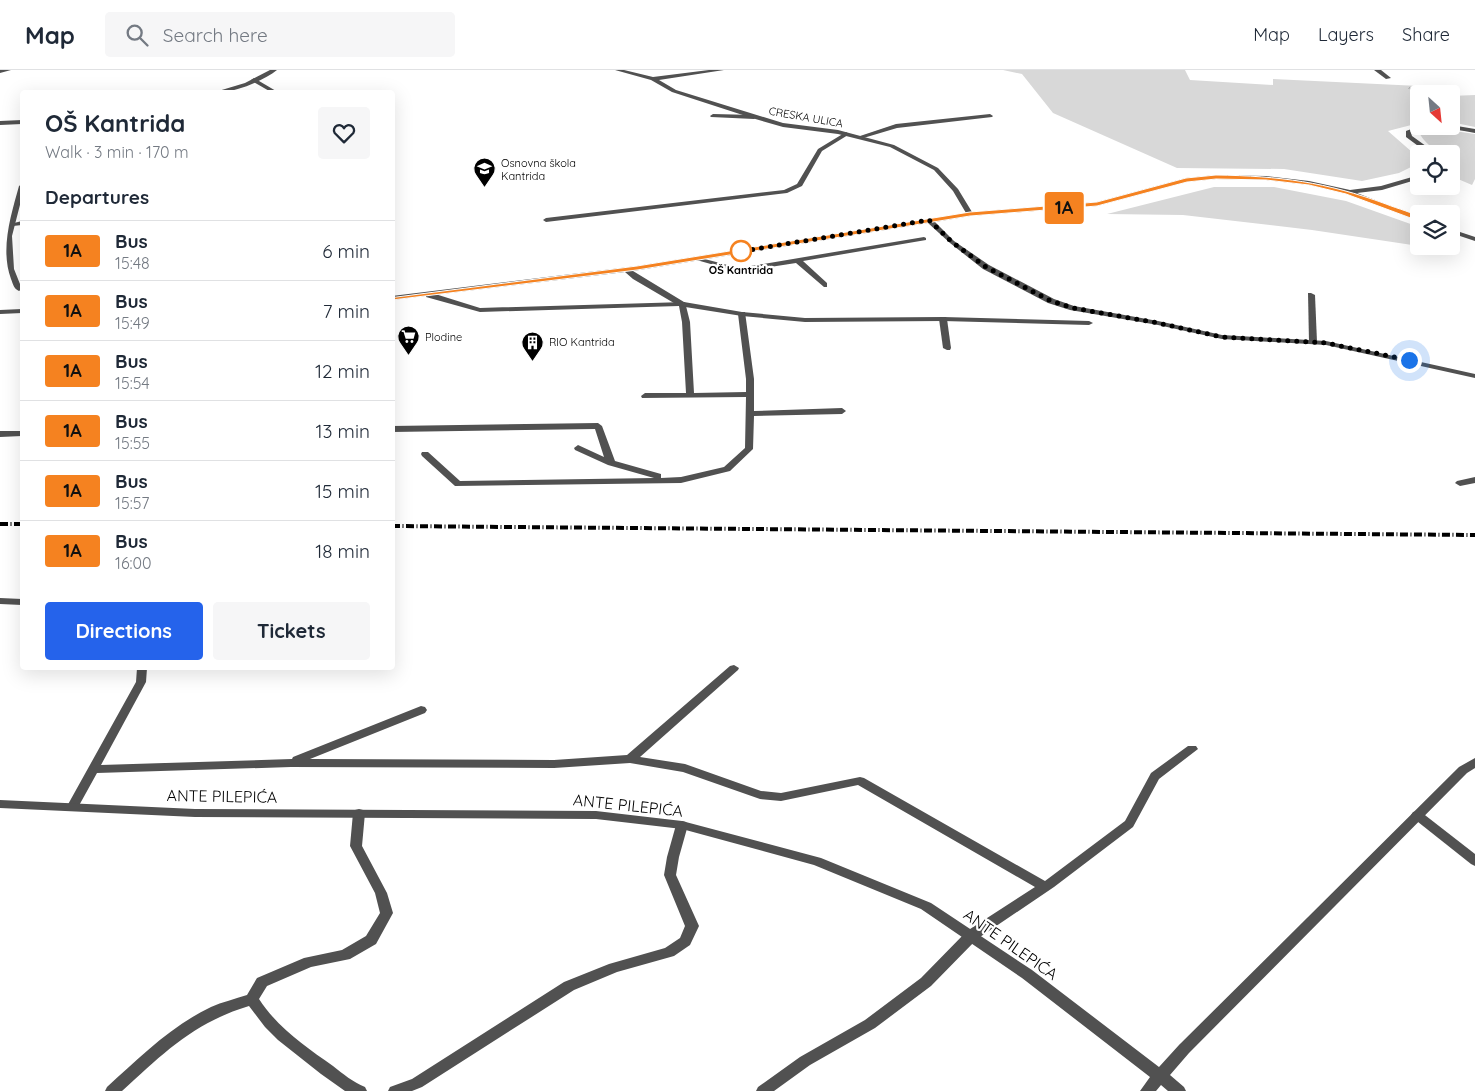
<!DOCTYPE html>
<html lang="en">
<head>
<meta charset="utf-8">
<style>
  body { margin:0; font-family:Quicksand,sans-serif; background:#f6f6f7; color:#1f2937; height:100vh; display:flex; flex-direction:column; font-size:19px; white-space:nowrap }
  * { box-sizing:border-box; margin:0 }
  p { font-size:16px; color:#747a83 }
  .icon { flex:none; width:28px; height:28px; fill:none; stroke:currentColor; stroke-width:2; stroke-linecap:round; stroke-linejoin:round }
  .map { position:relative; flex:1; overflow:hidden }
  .sheet { position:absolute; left:20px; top:20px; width:375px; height:580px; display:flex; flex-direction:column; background:#fff; border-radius:5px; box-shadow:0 5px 20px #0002 }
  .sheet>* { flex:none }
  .badge { padding:0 10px; border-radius:4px; font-size:18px; line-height:32px }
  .needle { width:32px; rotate:153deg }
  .tools { position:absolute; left:1410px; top:15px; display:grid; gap:10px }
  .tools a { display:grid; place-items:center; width:50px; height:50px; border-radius:5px; background:#fff; box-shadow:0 5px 20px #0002; font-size:25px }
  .you { position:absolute; width:25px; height:25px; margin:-12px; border:4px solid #fff; border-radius:50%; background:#1a73e8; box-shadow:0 0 0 8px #1a73e833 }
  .map>.badge { position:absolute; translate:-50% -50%; box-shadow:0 0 0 2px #fff }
  h2 { padding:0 25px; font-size:19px; line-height:45px }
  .round { display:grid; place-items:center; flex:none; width:52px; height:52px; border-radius:5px; background:#f6f6f7 }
  .head { display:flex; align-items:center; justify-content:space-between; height:85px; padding:0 25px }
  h1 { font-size:24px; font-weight:700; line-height:38px }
  .primary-button { display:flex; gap:10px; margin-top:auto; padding:10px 25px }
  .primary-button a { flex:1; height:58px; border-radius:5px; background:#2563eb; color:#fff; font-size:20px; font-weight:700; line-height:58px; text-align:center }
  .primary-button a+a { background:#f6f6f7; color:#1f2937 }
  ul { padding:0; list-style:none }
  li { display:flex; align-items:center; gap:15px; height:60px; padding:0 25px; border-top:1px solid #e0e1e3 }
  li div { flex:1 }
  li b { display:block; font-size:19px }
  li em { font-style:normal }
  li .badge { min-width:55px; font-weight:700; text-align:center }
  header { display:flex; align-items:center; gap:30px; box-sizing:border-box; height:70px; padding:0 25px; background:#fff; border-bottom:1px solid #e0e1e3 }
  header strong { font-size:24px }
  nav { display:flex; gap:28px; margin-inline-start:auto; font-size:18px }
  .search { width:350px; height:45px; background:#f6f6f7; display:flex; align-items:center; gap:12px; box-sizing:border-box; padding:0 18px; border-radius:5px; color:#747a83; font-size:19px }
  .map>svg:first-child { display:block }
</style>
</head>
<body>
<header>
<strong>Map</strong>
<div class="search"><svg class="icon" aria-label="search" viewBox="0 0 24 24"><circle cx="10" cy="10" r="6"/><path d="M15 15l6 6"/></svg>Search here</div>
<nav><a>Map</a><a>Layers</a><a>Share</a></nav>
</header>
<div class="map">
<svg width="1475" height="1021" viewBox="0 0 1475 1021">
  <rect width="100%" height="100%" fill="#fff"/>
  <g fill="#d8d8d8">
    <polygon points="1003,0 1185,0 1190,10 1273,15 1273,9 1419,16 1432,24 1419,24 1419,53 1388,61 1412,82 1413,96 1399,103 1362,111 1284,99 1177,98 1053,43 1022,4"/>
    <polygon points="1475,25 1475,57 1451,52 1451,26"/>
    <path d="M1433,58L1475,64V109L1472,115L1451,106V84C1438,84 1423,73 1418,60Z"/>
    <polygon points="1214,117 1274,117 1346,131 1419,157 1419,176 1312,160 1183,145 1107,144"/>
  </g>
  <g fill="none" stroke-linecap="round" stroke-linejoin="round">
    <polyline stroke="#737373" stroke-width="2" stroke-dasharray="0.5 1" stroke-linecap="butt" points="1409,18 1419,24"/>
    <g fill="#515151" fill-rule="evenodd">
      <polygon points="0,0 11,0 0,3"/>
      <polygon points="254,8 276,21 277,22 271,22 252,11 251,10"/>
      <polygon points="713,44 754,45 757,47 754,49 711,47 710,46"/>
      <polygon points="990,44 993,46 992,47 897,58 860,69 857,67 896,54"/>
      <polygon points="846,62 849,64 848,65 822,81 802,116 787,123 546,152 543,150 546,148 784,120 797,114 818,79"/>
      <polygon points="22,151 22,155 13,156 10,154"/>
      <polygon points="924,167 926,168 926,170 803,191 827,213 827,217 824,217 796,193 739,202 693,189 697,187 739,198"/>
      <polygon points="426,223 432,223 480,238 685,232 690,252 694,323 746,322 746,309 738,244 742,242 745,242 754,309 754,341 842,338 846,341 842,344 754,346 753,379 730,401 681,413 455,416 422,386 421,384 422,382 428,382 460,411 654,408 608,395 575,380 574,378 578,375 604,387 595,359 392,362 392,356 598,353 602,356 615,391 661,404 661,408 681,407 724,397 745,378 746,327 642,328 641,326 645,323 686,323 682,252 679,236 480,242 426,227"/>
      <polygon points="1308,223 1311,223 1315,225 1317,272 1313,274 1309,272"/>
      <polygon points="940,247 946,247 947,249 951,278 950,280 947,280 943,278 939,249"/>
      <polygon points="0,361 22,361 22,366 0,367"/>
      <polygon points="1475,407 1475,413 1460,416 1455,413 1457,411"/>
      <polygon points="0,528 22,529 22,535 0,534"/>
      <polygon points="734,595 739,598 738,600 640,687 685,694 761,721 781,723 860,707 864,708 1045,811 1125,751 1151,703 1188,676 1196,676 1198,679 1159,709 1133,757 1054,817 977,869 931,916 875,958 810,995 774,1021 756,1021 758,1017 800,987 865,950 921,908 967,861 1035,817 858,715 781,731 760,729 683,702 630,693 554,698 291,697 97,703 76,741 68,741 66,738 136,612 137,598 147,598 146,612 101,695 292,689 293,687 421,636 425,637 427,640 425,643 310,689 554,690 627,685 730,596"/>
      <path d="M359,739L363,740L365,743L362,776L387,823L393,843L376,874L350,889L311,897L267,916L259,929C277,957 306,977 333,996C343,1004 353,1012 365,1017L367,1021H345L321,1004L278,970L265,957L249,936C193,953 164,983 122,1021H105L107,1017C139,988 171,956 211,937C222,932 235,929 247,925L257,908L304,888L342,880L366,866L380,843L375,823L350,776L353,743L355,740Z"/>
      <polygon points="1417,741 1421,742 1475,784 1475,796 1471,794 1413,748 1411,745 1413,742"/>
      <polygon points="682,751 686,752 688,755 679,787 676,805 699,856 690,875 674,886 617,902 574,920 422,1017 412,1021 388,1021 390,1017 412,1009 564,912 609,894 665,878 680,868 685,856 664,805 667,787 676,755 678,752"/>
    </g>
    <g fill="#515151" fill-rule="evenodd">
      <path d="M270,0H277C263,11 233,24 215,22L245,13Z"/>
      <polygon points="615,0 624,0 653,7 709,0 724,0 659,10 676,20 783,53 838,60 894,75 938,98 958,119 972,142 1097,132 1186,108 1216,105 1266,106 1309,111 1350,120 1381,116 1419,105 1419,109 1382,120 1357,123 1419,147 1419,151 1346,123 1309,115 1266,110 1216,109 1186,112 1097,136 970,146 935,152 954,171 989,195 1054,229 1074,236 1158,251 1222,265 1326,271 1475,304 1475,308 1326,275 1222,269 1158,255 1070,240 1048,233 983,199 950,173 928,153 633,201 684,232 742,242 805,248 943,247 1089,251 1093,253 1089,255 943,251 805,252 742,246 679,236 633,209 625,202 392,230 392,226 637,196 966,143 953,121 934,100 890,77 838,64 783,57 752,48 672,22 651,10"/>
      <polygon points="1374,0 1381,0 1391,8 1386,9"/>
      <polygon points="22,50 22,54 0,55 0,51"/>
      <path d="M1451,55L1475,59V63C1454,59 1432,54 1411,63L1412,66L1437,84H1429L1406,67V61L1419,56Z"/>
      <path d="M22,114V127L12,166L14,199L22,219L19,221C14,219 13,214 11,209C0,179 11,145 19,116Z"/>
      <polygon points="1451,159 1475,167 1475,171 1451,163"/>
      <polygon points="22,239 22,243 0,244 0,240"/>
      <polygon points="1475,688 1475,698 1467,703 1189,983 1170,1005 1184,1017 1186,1021 1168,1021 1161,1015 1156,1021 1140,1021 1150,1007 1022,908 921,839 814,795 682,759 596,749 195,747 0,738 0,730 195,739 596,741 682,751 821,788 931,833 1032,900 1159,997 1179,975 1459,697"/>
    </g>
    <g stroke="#000" stroke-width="4" stroke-dasharray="8 2.5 1 2.5" stroke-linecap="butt">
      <polyline points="0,454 22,454"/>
      <polyline points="392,456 1475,465"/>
    </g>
  </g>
  <path fill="#f58220" stroke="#fff" d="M1216,105C1280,106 1326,112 1386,134C1398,139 1413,142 1422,149L1416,150L1346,124L1309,115L1266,110L1216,109L1187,112L1097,136L970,146L637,200L392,230L389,228L637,196L970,142L1097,132L1186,108Z"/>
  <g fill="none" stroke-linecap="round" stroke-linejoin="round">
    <polyline stroke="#000" stroke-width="5" stroke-dasharray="0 9" points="741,181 738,182 929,150 952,172 986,197 1051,231 1073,238 1158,253 1222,267 1326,273 1409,290"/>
  </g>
  <defs>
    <symbol id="school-pin" viewBox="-11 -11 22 30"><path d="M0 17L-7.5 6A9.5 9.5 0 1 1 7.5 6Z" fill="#000" stroke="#fff"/><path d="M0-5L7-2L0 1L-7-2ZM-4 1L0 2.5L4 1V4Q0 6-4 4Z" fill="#fff"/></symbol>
    <symbol id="supermarket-pin" viewBox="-11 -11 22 30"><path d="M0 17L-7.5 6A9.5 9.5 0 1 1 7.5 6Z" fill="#000" stroke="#fff"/><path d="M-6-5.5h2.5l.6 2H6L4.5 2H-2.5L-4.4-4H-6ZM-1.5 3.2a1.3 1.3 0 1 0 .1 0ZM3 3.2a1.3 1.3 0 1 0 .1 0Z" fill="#fff"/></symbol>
    <symbol id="building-pin" viewBox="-11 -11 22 30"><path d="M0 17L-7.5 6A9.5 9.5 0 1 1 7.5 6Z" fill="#000" stroke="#fff"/><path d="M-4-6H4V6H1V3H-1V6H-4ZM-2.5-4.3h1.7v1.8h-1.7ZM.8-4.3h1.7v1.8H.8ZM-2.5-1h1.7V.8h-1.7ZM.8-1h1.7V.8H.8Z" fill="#fff"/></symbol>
  </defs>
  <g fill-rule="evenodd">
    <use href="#school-pin" x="472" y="86" width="25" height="34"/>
    <use href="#supermarket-pin" x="396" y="254" width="25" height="34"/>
    <use href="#building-pin" x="520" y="260" width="25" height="34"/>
  </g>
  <circle fill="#fff" stroke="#f58220" stroke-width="2.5" cx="741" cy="181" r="10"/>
  <g text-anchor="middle" stroke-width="4.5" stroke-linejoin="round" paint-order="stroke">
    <g font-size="11" fill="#000" stroke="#fff">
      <text transform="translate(806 47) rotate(10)" y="4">CRESKA ULICA</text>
    </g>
    <g font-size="11" fill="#000" stroke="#fff" text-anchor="start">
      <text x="501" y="97">Osnovna škola<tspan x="501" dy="13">Kantrida</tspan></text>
      <text x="425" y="271">Plodine</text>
      <text x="549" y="276">RIO Kantrida</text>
    </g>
    <g font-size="11" font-weight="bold" fill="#000" stroke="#fff">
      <text x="741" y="204">OŠ Kantrida</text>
    </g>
    <g font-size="16" fill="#000" stroke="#fff">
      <text transform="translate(222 726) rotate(1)" y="6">ANTE PILEPIĆA</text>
      <text transform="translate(628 735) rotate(6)" y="6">ANTE PILEPIĆA</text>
      <text transform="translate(1011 874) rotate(35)" y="6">ANTE PILEPIĆA</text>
    </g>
  </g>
</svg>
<div class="tools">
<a><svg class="needle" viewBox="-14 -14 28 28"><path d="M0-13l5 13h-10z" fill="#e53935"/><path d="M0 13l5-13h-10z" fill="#747a83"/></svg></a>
<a><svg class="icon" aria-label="locate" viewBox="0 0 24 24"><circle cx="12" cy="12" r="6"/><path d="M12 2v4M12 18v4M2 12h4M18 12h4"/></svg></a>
<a><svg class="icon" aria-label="layers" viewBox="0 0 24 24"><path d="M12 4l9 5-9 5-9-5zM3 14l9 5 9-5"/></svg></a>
</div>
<div class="you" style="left:1409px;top:290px"></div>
<b class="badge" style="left:1064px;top:138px;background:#f58220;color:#111">1A</b>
<section class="sheet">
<div class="head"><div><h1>OŠ Kantrida</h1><p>Walk · 3 min · 170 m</p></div><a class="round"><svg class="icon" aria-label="heart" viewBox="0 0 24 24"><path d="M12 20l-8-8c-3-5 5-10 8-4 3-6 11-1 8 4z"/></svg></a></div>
<h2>Departures</h2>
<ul>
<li><span class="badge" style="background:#f58220;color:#111">1A</span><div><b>Bus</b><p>15:48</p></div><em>6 min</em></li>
<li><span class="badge" style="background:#f58220;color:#111">1A</span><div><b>Bus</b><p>15:49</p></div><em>7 min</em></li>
<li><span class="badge" style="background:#f58220;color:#111">1A</span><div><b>Bus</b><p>15:54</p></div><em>12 min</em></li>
<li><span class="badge" style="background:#f58220;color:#111">1A</span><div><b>Bus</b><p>15:55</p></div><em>13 min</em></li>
<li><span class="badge" style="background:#f58220;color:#111">1A</span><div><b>Bus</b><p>15:57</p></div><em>15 min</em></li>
<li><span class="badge" style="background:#f58220;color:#111">1A</span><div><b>Bus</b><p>16:00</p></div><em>18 min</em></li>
</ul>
<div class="primary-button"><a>Directions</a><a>Tickets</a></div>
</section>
</div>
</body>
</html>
